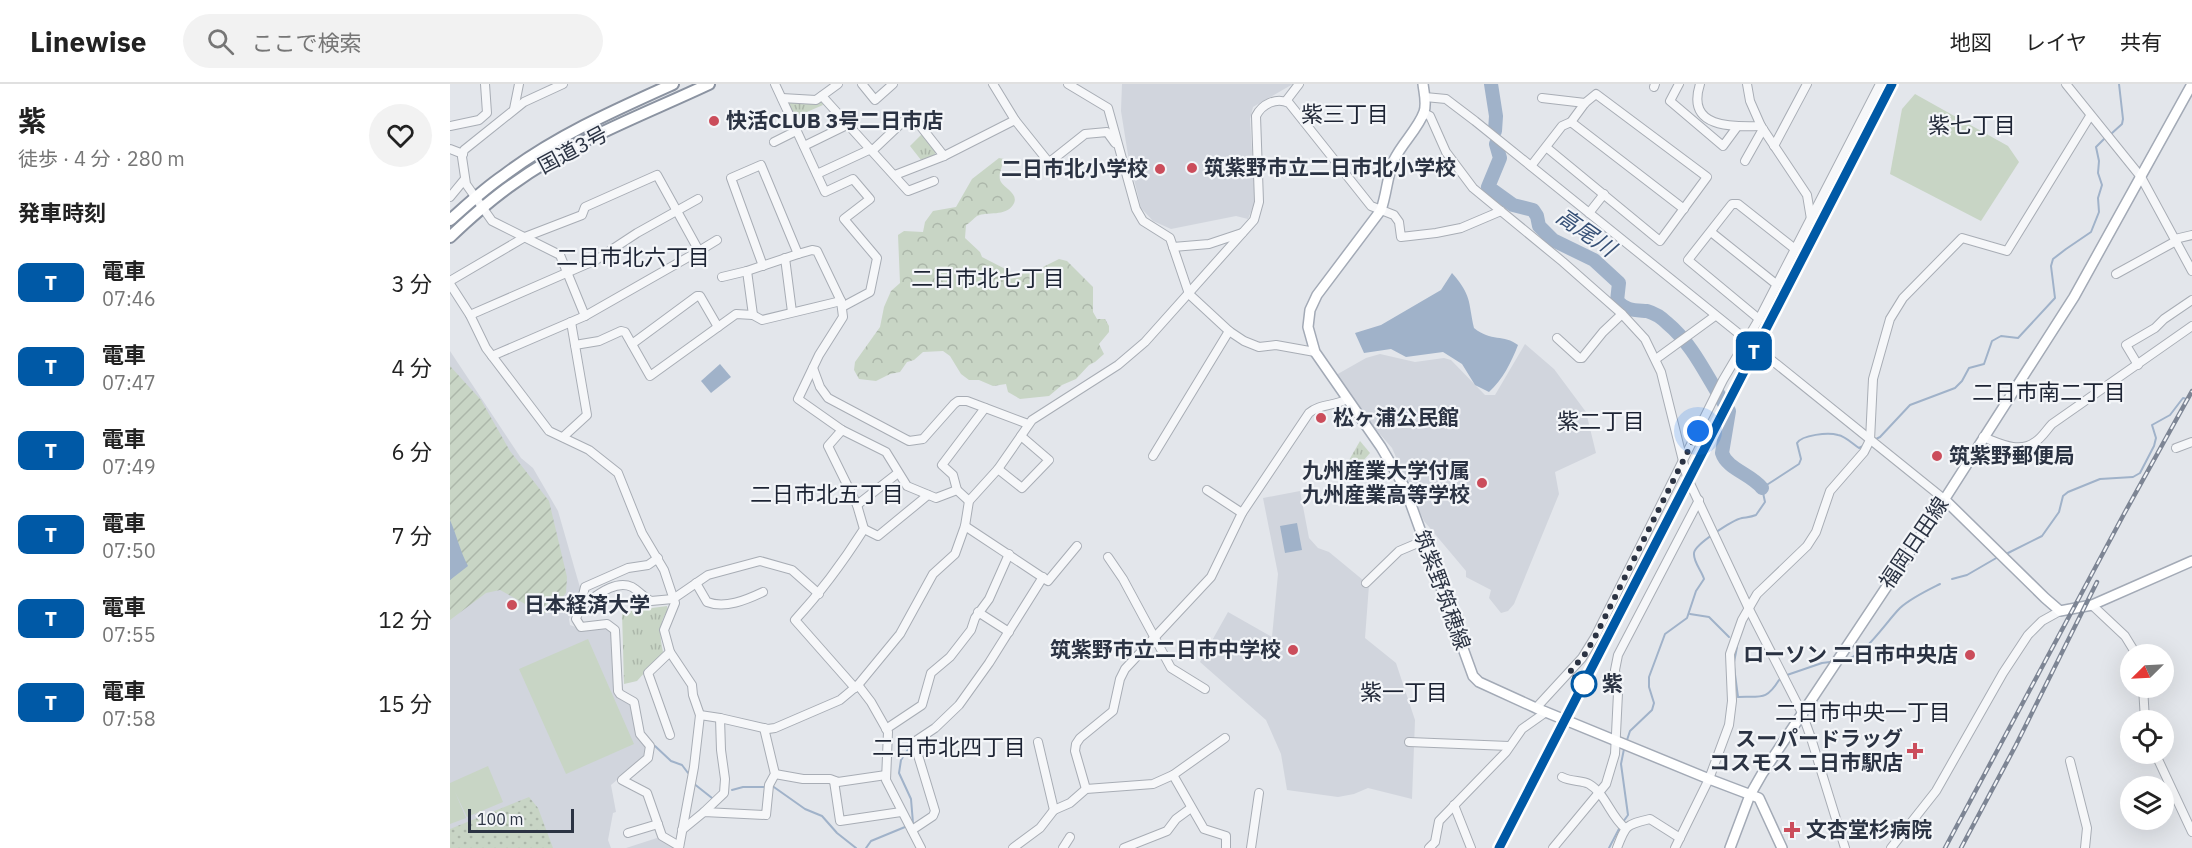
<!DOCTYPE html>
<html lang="ja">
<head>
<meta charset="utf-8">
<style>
  body { margin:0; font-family:"IBM Plex Sans","Noto Sans JP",sans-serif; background:#f2f2f2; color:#222; height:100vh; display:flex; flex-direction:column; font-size:22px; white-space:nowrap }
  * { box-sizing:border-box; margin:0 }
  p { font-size:20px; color:#767676 }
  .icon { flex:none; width:33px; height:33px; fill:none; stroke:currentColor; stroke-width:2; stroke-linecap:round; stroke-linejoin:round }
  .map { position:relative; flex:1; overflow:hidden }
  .side { display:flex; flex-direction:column; background:#fff; width:450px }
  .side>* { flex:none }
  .badge { padding:0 12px; border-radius:9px; font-size:21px; line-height:39px }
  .needle { width:39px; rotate:246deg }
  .tools { position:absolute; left:1670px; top:560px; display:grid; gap:12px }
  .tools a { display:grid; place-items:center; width:54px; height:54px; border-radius:50%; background:#fff; box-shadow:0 6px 24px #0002; font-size:30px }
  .scale { position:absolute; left:18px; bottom:15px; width:106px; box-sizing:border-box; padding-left:6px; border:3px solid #2b3343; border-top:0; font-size:16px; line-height:21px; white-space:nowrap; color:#2b3343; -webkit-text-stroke:4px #f3f5f8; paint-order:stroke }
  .you { position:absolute; width:30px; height:30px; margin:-15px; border:4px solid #fff; border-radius:50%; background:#1a73e8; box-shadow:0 0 0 9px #1a73e833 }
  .map>.badge { position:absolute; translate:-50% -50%; box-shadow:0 0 0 3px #fff }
  h2 { padding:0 18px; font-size:22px; line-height:54px }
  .round { display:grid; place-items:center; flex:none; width:63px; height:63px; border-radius:32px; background:#f2f2f2 }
  .overview { display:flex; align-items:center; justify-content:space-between; height:102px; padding:0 18px }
  h1 { font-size:28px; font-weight:700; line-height:45px }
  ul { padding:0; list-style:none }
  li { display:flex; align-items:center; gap:18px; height:84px; padding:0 18px }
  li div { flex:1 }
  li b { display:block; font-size:22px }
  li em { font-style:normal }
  li .badge { min-width:66px; font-weight:700; text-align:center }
  header { display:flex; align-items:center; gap:36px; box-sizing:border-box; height:84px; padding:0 30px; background:#fff; border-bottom:2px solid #e0e0e0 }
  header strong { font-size:28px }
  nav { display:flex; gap:33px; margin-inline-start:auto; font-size:21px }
  .search { width:420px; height:54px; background:#f2f2f2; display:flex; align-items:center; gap:15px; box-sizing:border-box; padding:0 21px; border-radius:33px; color:#767676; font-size:22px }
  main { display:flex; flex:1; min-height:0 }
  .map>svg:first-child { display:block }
</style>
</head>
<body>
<header>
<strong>Linewise</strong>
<div class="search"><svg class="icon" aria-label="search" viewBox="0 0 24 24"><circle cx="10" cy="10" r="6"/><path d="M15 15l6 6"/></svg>ここで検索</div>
<nav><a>地図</a><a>レイヤ</a><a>共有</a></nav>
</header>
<main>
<section class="side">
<div class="overview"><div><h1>紫</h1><p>徒歩 · 4 分 · 280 m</p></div><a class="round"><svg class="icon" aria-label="heart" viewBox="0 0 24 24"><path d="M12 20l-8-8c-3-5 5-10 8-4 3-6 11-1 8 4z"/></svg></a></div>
<h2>発車時刻</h2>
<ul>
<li><span class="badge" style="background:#0059a6;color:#fff">T</span><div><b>電車</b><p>07:46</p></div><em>3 分</em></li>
<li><span class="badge" style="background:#0059a6;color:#fff">T</span><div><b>電車</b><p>07:47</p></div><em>4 分</em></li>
<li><span class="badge" style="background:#0059a6;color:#fff">T</span><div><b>電車</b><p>07:49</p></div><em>6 分</em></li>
<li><span class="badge" style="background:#0059a6;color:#fff">T</span><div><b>電車</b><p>07:50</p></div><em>7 分</em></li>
<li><span class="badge" style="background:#0059a6;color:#fff">T</span><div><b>電車</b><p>07:55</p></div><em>12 分</em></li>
<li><span class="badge" style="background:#0059a6;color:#fff">T</span><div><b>電車</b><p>07:58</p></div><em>15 分</em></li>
</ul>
</section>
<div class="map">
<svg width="1742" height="764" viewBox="0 0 1742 764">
  <defs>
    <pattern id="grass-dots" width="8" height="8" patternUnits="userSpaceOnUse" patternTransform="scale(1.5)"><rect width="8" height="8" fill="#c8d5c5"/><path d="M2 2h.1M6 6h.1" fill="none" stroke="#acb7aa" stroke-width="1.8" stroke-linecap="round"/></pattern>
    <pattern id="forest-crowns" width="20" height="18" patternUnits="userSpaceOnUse" patternTransform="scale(1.5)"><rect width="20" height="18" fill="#c8d5c5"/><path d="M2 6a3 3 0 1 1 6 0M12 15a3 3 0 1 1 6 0" fill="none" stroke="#acb7aa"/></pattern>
    <pattern id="park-tufts" width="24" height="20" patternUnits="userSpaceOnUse" patternTransform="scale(1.5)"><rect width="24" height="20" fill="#c8d5c5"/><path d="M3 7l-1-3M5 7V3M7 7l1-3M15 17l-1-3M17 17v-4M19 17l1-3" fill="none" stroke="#acb7aa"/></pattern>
    <pattern id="garden-furrows" width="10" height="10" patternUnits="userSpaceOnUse" patternTransform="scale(1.5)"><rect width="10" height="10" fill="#c8d5c5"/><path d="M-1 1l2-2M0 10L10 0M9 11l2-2" fill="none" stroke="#acb7aa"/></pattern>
  </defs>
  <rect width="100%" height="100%" fill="#e3e6eb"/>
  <g fill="#d1d5dd">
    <polygon points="672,0 843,0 803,23 800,35 805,118 798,135 786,132 721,145 703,137 691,124 678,71 671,27"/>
    <polygon points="1075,260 1104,285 1136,328 1146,369 1105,388 1109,410 1064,520 1058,527 1051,529 1039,514 1041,506 1016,493 1016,487 974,437 942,364 916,334 886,291 916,274 930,270 965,278 994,274 1001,276 1035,311 1045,311"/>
    <polygon points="0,267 71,374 83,384 108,427 131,507 119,535 120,541 134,546 156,544 160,546 162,550 166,609 183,623 186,652 196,661 193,674 161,701 166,728 163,729 158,756 161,764 0,764"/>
    <polygon points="850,407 859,454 868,464 879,468 919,501 915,554 946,579 965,636 962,715 918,704 904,710 888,713 837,706 831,670 816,636 750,578 778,528 822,553 828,490 813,414"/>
    <polygon points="207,754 224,764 176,764"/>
  </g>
  <polygon fill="url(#grass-dots)" points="79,713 88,724 103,764 0,764 0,745"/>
  <path fill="url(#forest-crowns)" d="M549,74L554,75C553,81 547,92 551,98C555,105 570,110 563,121C555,133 538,127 527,132C524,134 520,139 516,141L515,154L530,168L532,173L565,190L581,189L609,175L617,177L643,203V228L647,235H655L659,242V248L649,260L654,270L645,278L639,281L626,295L612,301L599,312L570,315L558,308L556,300L543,302L529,296H519L511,290L500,272L493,267L473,268L464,276L457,278L450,288L440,290L426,297L409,295L404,286L405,278L430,243L434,223L441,207L450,199L448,151L454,147L473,148L475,138L483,127L506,123L522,95Z"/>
  <g fill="url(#park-tufts)">
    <path d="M371,17L373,21L343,34L336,20C345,16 359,20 371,17Z"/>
    <polygon points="472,50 486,68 484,72 471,76 460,62"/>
    <polygon points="910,357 920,369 905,386 898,378"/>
    <path d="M217,522L218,526C208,539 210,553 213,568L187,597L174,600L172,528Z"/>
  </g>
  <polygon fill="url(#garden-furrows)" points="0,282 31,316 60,367 99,417 117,493 116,509 104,523 93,530 50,506 36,509 0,536"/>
  <g fill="#c8d5c5">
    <polygon points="1465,10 1558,62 1569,78 1531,137 1440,90 1452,25"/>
    <polygon points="138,555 184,660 116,690 69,585"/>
    <polygon points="38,682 53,718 17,733 5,708 16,734 0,740 0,699"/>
  </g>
  <g fill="#a0b2c9">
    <path d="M1002,189C1022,212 1018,217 1024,244C1041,258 1054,250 1068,261C1061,279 1053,295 1039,308L1025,301L1012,280L993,268L956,273L941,265L914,269L905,249L931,241L991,206Z"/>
    <polygon points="270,280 281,293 261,309 251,297"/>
    <path d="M0,436C7,452 10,467 18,482L0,496Z"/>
    <polygon points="847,439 852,466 835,469 830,442"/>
  </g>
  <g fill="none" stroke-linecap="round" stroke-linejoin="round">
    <g stroke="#a0b2c9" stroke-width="2">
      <polyline points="1661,50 1672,40 1673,35 1669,0"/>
      <polyline points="1424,356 1430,353 1460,321 1505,304 1512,297 1519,284 1534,280 1542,257 1551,252 1568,254 1605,214 1601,182 1603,175 1616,165 1641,148 1649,128 1648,114 1652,101 1648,89 1649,77 1646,63 1656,53"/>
      <polyline points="1558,469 1592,452 1609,428 1613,412 1618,408 1650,395 1683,393 1690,389 1704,362 1706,354 1702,341 1720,331 1733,314 1737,315"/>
      <polyline points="1502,495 1517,491 1548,473"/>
      <polyline points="1240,530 1259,533 1279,553"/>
      <path d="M1392,577C1414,574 1435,539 1450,524C1461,514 1476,507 1490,500"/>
      <polyline points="1284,578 1287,563"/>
      <path d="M1284,583L1288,613C1311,612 1316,617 1329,596"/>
      <polyline points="1337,591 1372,579 1380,578"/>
      <path d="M1176,659L1180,647L1202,626L1204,619L1199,603V593L1215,550L1237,534L1246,507L1254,495C1252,487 1243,478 1244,469C1245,460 1283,436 1292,434C1298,433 1301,433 1306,431L1315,418L1312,404L1349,380L1351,375L1347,359C1352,351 1378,348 1388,351C1395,352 1403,360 1409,364L1413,362"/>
      <polyline points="461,661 451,676 449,689 461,715 463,739"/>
      <polyline points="205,662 221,677 232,681 238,689"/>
      <polyline points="243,699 262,714"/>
      <polyline points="321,701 355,725 372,732 387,749 406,764"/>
      <polyline points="282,706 293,703 317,703"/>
      <polyline points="1173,738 1178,731 1171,680 1174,665"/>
      <polyline points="416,764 421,757 455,743"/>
      <polyline points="1159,764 1170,743"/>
    </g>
    <g stroke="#a0b2c9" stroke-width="14">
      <polyline points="1041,0 1046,32 1045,47"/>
      <path d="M1046,60L1050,74L1038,103L1063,121L1083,126L1087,132L1089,142L1103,156L1144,176L1169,199L1167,217C1176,227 1185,226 1197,227C1204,229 1212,234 1217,239C1245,262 1259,298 1279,327L1272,369C1277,385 1301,390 1312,404"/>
    </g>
    <defs>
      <g id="minor">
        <polyline points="113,0 74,18 14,66 12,73 16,100 42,137 110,171 135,232"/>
        <polyline points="325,0 375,108 403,95 420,115 394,135 427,174 420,208 392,223"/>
        <polyline points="412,0 425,16 443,0"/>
        <polyline points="543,0 565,36 597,76 601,77 635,50 657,48 665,59"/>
        <polyline points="618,0 658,24 686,125 693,137 720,154 739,210 779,247 794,257 809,263 826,261 865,268"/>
        <polyline points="1229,0 1220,17 1273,62 1287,43"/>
        <path d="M1250,0C1236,44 1281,43 1311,42"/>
        <polyline points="1297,0 1300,17 1311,42 1357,111 1361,135"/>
        <polyline points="1616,0 1691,93 1742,187"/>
        <polyline points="1204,3 1205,0"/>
        <polyline points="372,12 458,107 484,97"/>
        <polyline points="975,13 996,15 1025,37 1494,415"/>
        <polyline points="332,14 366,16 388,0"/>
        <polyline points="1092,14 1135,19"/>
        <polyline points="836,17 849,0"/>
        <polyline points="64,25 69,0"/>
        <polyline points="974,29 980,32 996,68 1023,104 1113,178 1172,230 1195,255 1211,288 1237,393 1299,525 1352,629 1361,654 1395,764"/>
        <polyline points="1121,38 1234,125"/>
        <polyline points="0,42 29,36 37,29 35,0"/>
        <polyline points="324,58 346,47"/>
        <polyline points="354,62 399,40"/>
        <polyline points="1324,62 1357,0"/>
        <polyline points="0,65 13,70"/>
        <polyline points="423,66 461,30 494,72"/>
        <polyline points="1295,77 1313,45"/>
        <polyline points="1081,82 1112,42 1121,38 1135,19 1146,10 1257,93 1210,157 1096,63"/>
        <polyline points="367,90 421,65"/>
        <polyline points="445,91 494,72 565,36"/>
        <polyline points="0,113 14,96"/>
        <polyline points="1139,129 1154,110"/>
        <polyline points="1261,148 1326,200"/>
        <polyline points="1725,155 1742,151"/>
        <polyline points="723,163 759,160 792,149"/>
        <polyline points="249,167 267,156"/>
        <polyline points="335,174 342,228"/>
        <polyline points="313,182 281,94 311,81 348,170 362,166 367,167 391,217 393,233 369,271 348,315 392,346 436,368 457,402 486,414 507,406 519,417"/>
        <polyline points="297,187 303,231"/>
        <polyline points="1666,190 1726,157"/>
        <polyline points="272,193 297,187 348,170"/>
        <polyline points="0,197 75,153 132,131 135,123 207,91 249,167 135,232 42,272"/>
        <polyline points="0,200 20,231 36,264 99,347 139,366 168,389 192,449 214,486 225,519 214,546 220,568 242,601 243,611 250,631 244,683 229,764"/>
        <polyline points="20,231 146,176 187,149 248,115"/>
        <polyline points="1309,235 1238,176 1282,120 1288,120 1345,165"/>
        <polyline points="1107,254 1129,274 1132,274 1153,248 1172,230"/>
        <polyline points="182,260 247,212 250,212 268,243"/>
        <polyline points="125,261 149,257 171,247 175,248 200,292 286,230 303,231 312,236 391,217"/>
        <polyline points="1206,275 1265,232"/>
        <polyline points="1688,281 1676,261 1705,244 1714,235 1742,216"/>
        <polyline points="363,284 370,303 378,314 459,357 473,355 504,320 508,317 517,317 578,340"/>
        <path d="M392,346L378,362L407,421L414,445C393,478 371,508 345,536L405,604"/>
        <polyline points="113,353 137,331 121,238"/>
        <path d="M1533,353C1549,359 1569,370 1585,358C1592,354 1597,345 1602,340L1742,242"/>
        <polyline points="1726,364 1742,358"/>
        <polyline points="703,372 779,247"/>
        <polyline points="548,385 572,404 599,376 571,352"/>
        <polyline points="507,406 503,391 492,381 535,324"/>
        <polyline points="757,406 792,429"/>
        <polyline points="407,421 448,389"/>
        <polyline points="515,442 598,497 627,462"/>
        <polyline points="414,445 428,452 478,411"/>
        <polyline points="658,473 673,495 721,584 755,605"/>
        <path d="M246,499L257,518C275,525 296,516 313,508"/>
        <polyline points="916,499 949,467 975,456"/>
        <polyline points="1642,521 1675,552 1686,570"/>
        <polyline points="130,523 135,503 178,484 198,481 208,474"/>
        <polyline points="528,528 559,548"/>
        <polyline points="408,601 421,618 438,648 436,696 471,764"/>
        <polyline points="1693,603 1695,636"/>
        <polyline points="1086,624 1132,574 1145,553 1273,296 1309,235 1430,0"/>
        <path d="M250,631L270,634L318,645L325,644L390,616L408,601L450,550L483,490L505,470L515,442L519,417L548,385L582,336L668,281L695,258L804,136L809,118L806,32C812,20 826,13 839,19L921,122L944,131L949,138L951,153L986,149L1011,144L1051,127"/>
        <polyline points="436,645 472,621 481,589 500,573 521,546 525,534 539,515 559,470"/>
        <polyline points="220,651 198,589 220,568"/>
        <polyline points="588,658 604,726"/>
        <polyline points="959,658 1059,662"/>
        <polyline points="1705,669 1742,748"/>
        <polyline points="1620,677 1637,744 1635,764"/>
        <polyline points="325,690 353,695 380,695 388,698 436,691"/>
        <polyline points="723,691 754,745 776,752 776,764"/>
        <path d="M1112,693C1121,698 1132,696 1139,700C1156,710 1160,732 1175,744"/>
        <polyline points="384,697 390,737 451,728"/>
        <path d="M636,705L625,667L626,660L630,654L663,627L670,595L675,585L761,493L792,429L859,329C869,320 885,322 897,315"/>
        <polyline points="1004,721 1021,764"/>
        <polyline points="254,728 274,709 275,695 271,666 270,634"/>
        <polyline points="232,746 254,728 316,731 319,701 325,690 314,644"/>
        <polyline points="462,746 483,732 485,727 464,658 485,644 509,621 539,579 593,493"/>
        <polyline points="178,749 208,740"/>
        <path d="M229,762L212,752L197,709L172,696L198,674L200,662L190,650L184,618L170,610L168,607L165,546L157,540L131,543L126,535L130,523C144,514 164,495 182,503C189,507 194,514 201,517L223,515L258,491L310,477L342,486L369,510"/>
        <polyline points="563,764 590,744 604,726 620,719 636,705 703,700 723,691 775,654"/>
        <polyline points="613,764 620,753"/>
        <polyline points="674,764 717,747 726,735 741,724"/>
        <polyline points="801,764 809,709"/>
        <polyline points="979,764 985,758 989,737 1056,668 1072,645 1096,628"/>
        <polyline points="1103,764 1156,700 1165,670 1168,609 1165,586 1168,571 1249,416"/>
        <path d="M1167,764C1176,740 1176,741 1200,735L1230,754"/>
        <polyline points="1225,764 1259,695 1279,641 1282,617 1280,570 1292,536 1307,510 1357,462 1366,448 1380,407 1414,368 1420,356 1423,295 1440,235 1453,214 1512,154 1557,167 1640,32"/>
        <polyline points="1441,764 1486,707 1553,589 1578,551 1592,537 1610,527"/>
      </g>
      <g id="major">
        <path d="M973,0C974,9 977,19 974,28C968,45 952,59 944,76C937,92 937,109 931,126L867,211L860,226L858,243L865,268L931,363L955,404L1019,581L1023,592L1029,598L1086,624L1259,695L1309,714L1332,764"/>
        <polyline points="1494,415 1595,514 1610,527 1642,521 1742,477"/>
        <polyline points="1280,764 1300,711 1312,690 1487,427 1624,213 1742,0"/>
      </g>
      <g id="highway">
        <path d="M0,136C17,121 34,105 53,92C104,53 165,26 223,0"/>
        <path d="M0,153C20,134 40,116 63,100C122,57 193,31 259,0"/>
      </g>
    </defs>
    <use href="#minor" stroke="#a8adb5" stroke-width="10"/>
    <use href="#major" stroke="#a3aab6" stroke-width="12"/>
    <use href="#highway" stroke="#8b93a1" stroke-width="14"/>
    <use href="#minor" stroke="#f6f7f9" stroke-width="8"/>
    <use href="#major" stroke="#fff" stroke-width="9"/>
    <use href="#highway" stroke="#fff" stroke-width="10"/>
    <defs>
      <g id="rail">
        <polyline points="1045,764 1438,0"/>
        <polyline points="1495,764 1674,430 1742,307"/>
        <polyline points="1511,764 1566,661 1647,498"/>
      </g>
    </defs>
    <use href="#rail" stroke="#7d8594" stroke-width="4.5"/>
    <use href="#rail" stroke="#f3f5f8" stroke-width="2" stroke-dasharray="7" stroke-linecap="butt"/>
  </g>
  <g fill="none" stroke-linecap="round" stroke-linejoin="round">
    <defs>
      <polyline id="line" points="1049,764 1442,0"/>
    </defs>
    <use href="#line" stroke="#fff" stroke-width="14"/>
    <use href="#line" stroke="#0059a6" stroke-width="9"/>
    <polyline stroke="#2b3343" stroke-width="6" stroke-dasharray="0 10.8" points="1134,600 1119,589 1135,570 1145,553 1248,347"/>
  </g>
  <g fill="#cb4d5b" stroke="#f3f5f8" stroke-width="2">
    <circle cx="264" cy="37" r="6"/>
    <circle cx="742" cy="84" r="6"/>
    <circle cx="710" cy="85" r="6"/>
    <circle cx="871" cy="334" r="6"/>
    <circle cx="1487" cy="372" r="6"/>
    <circle cx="1032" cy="399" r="6"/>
    <circle cx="62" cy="521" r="6"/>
    <circle cx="843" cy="566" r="6"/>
    <circle cx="1520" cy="571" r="6"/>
    <path d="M1462 658h6v6h6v6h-6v6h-6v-6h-6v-6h6z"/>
    <path d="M1339 737h6v6h6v6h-6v6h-6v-6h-6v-6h6z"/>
  </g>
  <circle fill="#fff" stroke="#0059a6" stroke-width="3" cx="1134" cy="600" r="12"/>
  <g text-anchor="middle" stroke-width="4.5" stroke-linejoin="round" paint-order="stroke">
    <g font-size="21" font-weight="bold" fill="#2b3343" stroke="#f3f5f8" text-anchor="start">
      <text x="276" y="44">快活CLUB 3号二日市店</text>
      <text x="754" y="91">筑紫野市立二日市北小学校</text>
      <text x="698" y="92" text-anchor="end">二日市北小学校</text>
      <text x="883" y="341">松ヶ浦公民館</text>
      <text x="1499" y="379">筑紫野郵便局</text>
      <text x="1020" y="394" text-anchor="end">九州産業大学付属<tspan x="1020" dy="24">九州産業高等学校</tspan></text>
      <text x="74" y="528">日本経済大学</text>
      <text x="831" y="573" text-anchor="end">筑紫野市立二日市中学校</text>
      <text x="1508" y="578" text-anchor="end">ローソン 二日市中央店</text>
      <text x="1453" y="662" text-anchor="end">スーパードラッグ<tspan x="1453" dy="24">コスモス 二日市駅店</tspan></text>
      <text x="1356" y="753">文杏堂杉病院</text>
    </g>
    <g font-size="21" fill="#2b3343" stroke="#f3f5f8">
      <text transform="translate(123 66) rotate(-28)" y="7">国道3号</text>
      <text transform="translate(1464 459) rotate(-56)" y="7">福岡日田線</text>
      <text transform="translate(992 506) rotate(70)" y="7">筑紫野筑穂線</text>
    </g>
    <g font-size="21" font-weight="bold" fill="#2b3343" stroke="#f3f5f8" text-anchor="start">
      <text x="1152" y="607">紫</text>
    </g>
    <g font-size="22" fill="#1d2434" stroke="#f3f5f8">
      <text x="895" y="38">紫三丁目</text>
      <text x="1522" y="49">紫七丁目</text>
      <text x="183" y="181">二日市北六丁目</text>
      <text x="538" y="202">二日市北七丁目</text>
      <text x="1599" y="316">二日市南二丁目</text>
      <text x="1151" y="345">紫二丁目</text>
      <text x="377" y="418">二日市北五丁目</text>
      <text x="954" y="616">紫一丁目</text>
      <text x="1413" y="636">二日市中央一丁目</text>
      <text x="499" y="671">二日市北四丁目</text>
    </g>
    <g font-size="22" font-style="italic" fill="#365076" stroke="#f3f5f8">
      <text transform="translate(1136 148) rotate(35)" y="8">高尾川</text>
    </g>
  </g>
</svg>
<div class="tools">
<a><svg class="needle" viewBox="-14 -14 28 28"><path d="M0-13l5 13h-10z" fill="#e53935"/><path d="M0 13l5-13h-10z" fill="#767676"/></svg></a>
<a><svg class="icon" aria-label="locate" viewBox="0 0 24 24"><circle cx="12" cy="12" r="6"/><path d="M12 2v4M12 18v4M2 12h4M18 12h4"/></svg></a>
<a><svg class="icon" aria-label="layers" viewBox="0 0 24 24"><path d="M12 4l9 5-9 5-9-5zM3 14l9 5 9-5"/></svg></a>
</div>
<div class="scale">100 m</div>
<div class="you" style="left:1248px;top:347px"></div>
<b class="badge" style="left:1304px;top:267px;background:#0059a6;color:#fff">T</b>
</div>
</main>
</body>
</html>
